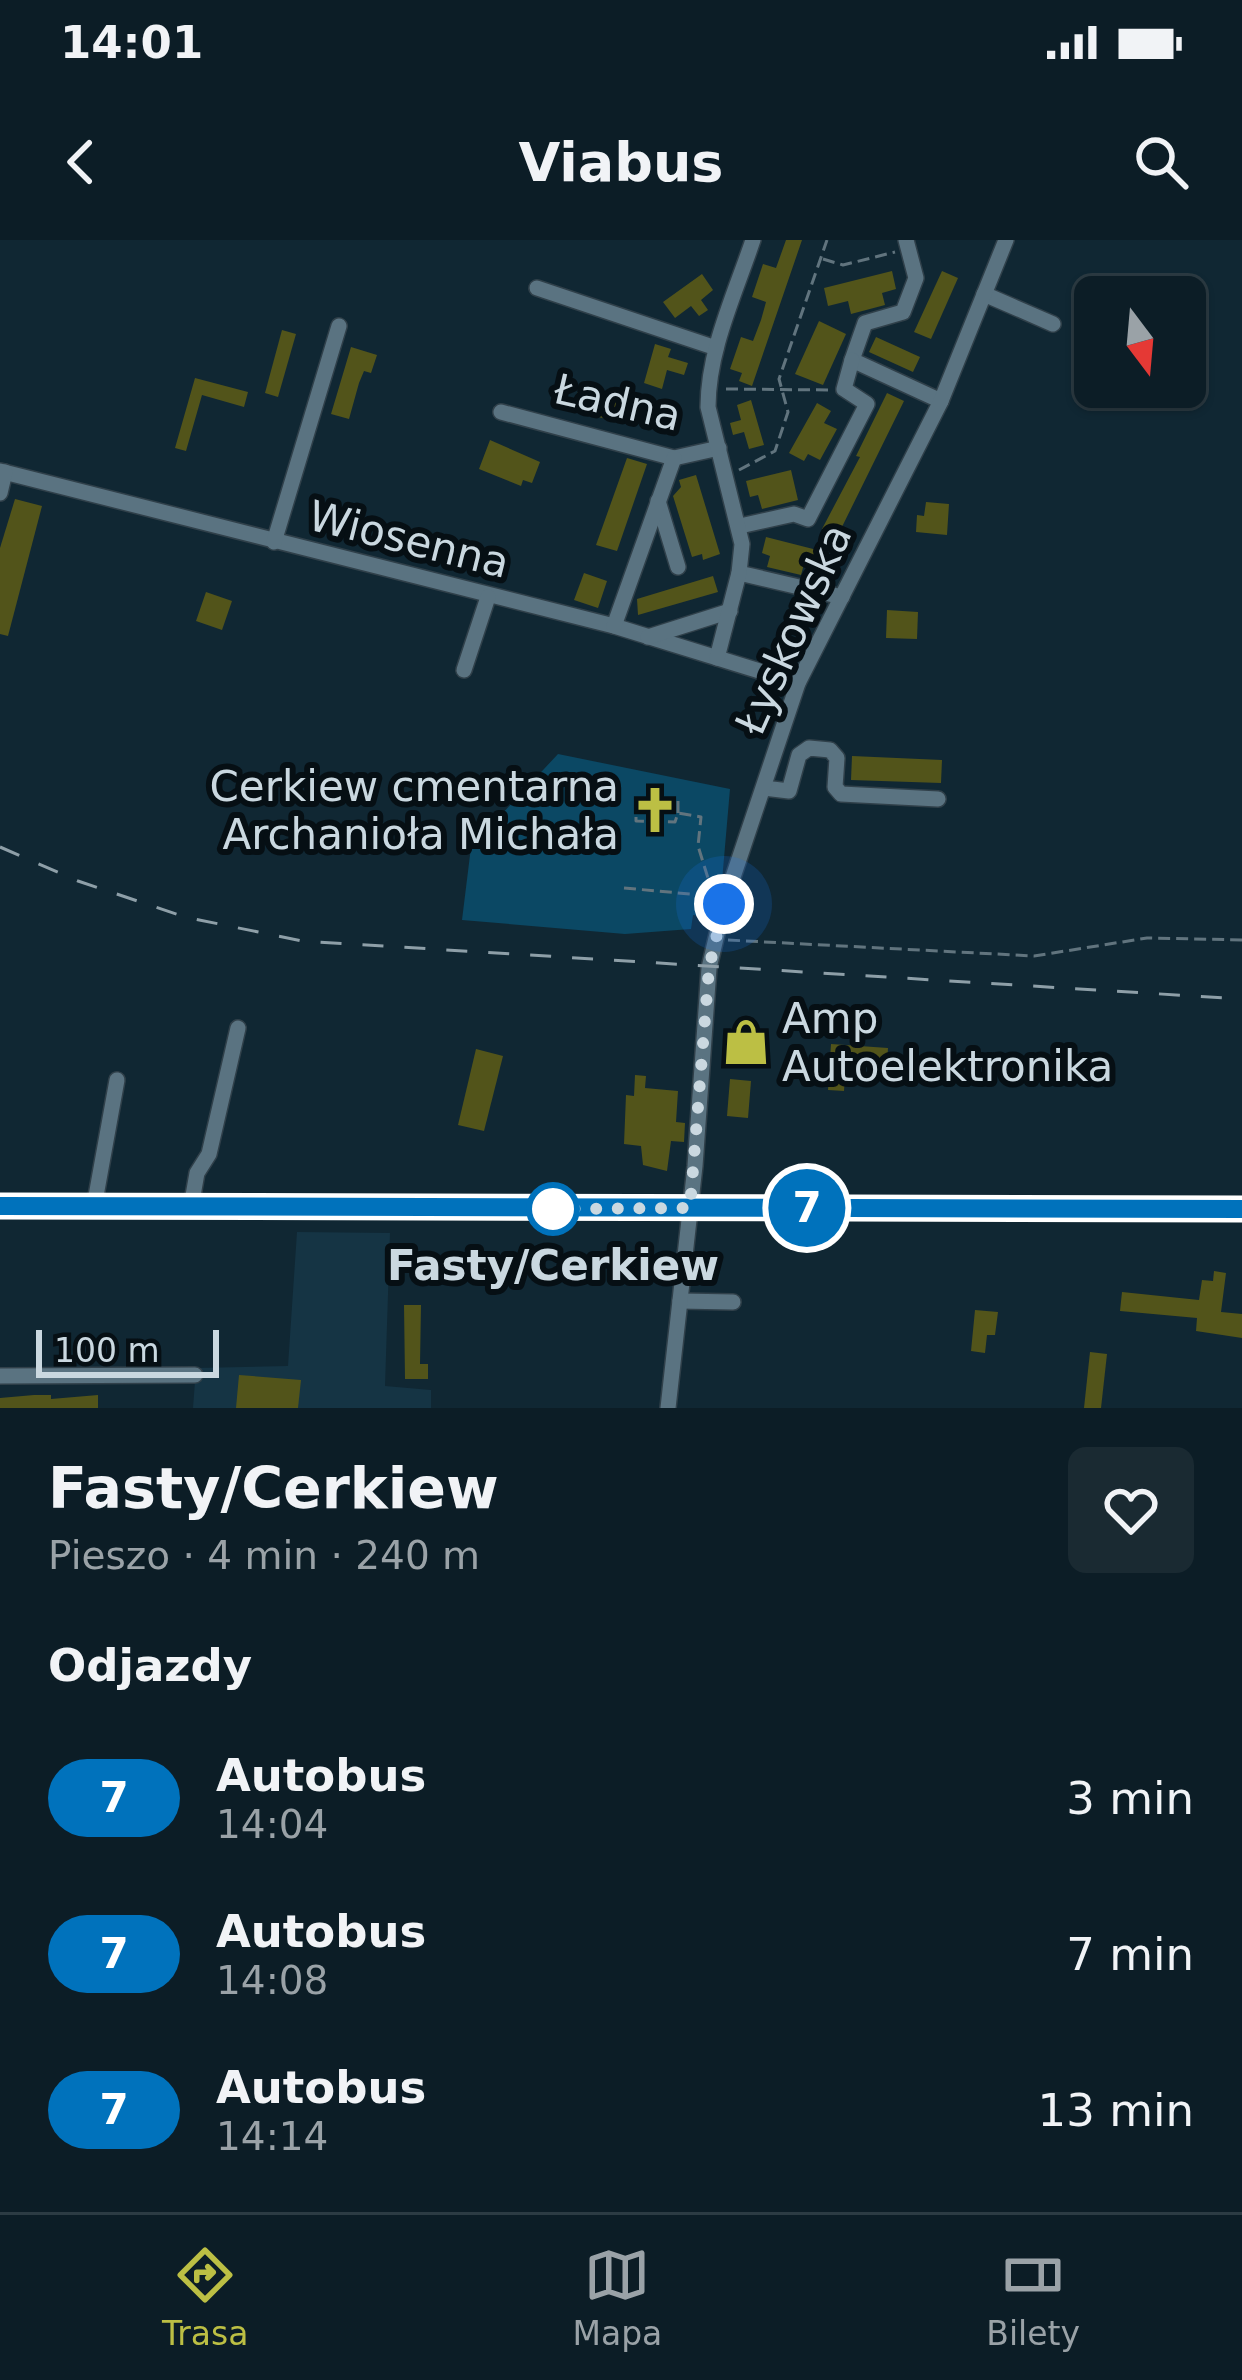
<!DOCTYPE html>
<html lang="pl">
<head>
<meta charset="utf-8">
<style>
  body { margin:0; font-family:"DejaVu Sans",sans-serif; background:#1a2a32; color:#f1f3f6; height:100vh; display:flex; flex-direction:column; font-size:45px; white-space:nowrap }
  * { box-sizing:border-box; margin:0 }
  p { font-size:39px; color:#9aa2a7 }
  .icon { flex:none; width:66px; height:66px; fill:none; stroke:currentColor; stroke-width:2; stroke-linecap:round; stroke-linejoin:round }
  .map { position:relative; height:1168px; overflow:hidden }
  .side { display:flex; flex-direction:column; background:#0c1d26; flex:1 }
  .side>* { flex:none }
  .badge { padding:0 24px; border-radius:39px; font-size:42px; line-height:78px }
  .needle { width:78px; rotate:164deg }
  .fabs { position:absolute; left:1074px; top:36px; display:grid; gap:24px }
  .fabs a { display:grid; place-items:center; width:132px; height:132px; border-radius:18px; background:#0c1d26; box-shadow:0 3px 9px #0004,0 0 0 3px #2c3b43; font-size:60px }
  .scale { position:absolute; left:36px; bottom:30px; width:183px; box-sizing:border-box; padding-left:12px; border:6px solid #cad8e0; border-top:0; font-size:33px; line-height:42px; white-space:nowrap; color:#cad8e0; -webkit-text-stroke:9px #060f14; paint-order:stroke }
  .you { position:absolute; width:60px; height:60px; margin:-30px; border:9px solid #fff; border-radius:50%; background:#1a73e8; box-shadow:0 0 0 18px #1a73e833 }
  .map>.badge { position:absolute; translate:-50% -50%; box-shadow:0 0 0 6px #fff }
  h2 { padding:0 48px; font-size:45px; line-height:108px }
  .round { display:grid; place-items:center; flex:none; width:126px; height:126px; border-radius:18px; background:#1a2a32 }
  .headline { display:flex; align-items:center; justify-content:space-between; height:204px; padding:0 48px }
  h1 { font-size:57px; font-weight:700; line-height:90px }
  ul { padding:0; list-style:none }
  li { display:flex; align-items:center; gap:36px; height:156px; padding:0 48px }
  li div { flex:1 }
  li b { display:block; font-size:45px }
  li em { font-style:normal }
  li .badge { min-width:132px; font-weight:700; text-align:center }
  .status { display:flex; justify-content:space-between; align-items:center; height:84px; padding:0 60px; background:#0c1d26; direction:ltr }
  .status svg { height:33px; fill:currentColor }
  header { display:flex; justify-content:space-between; align-items:center; height:156px; padding:0 48px; background:#0c1d26; font-size:54px; font-weight:700 }
  .menu { display:flex; justify-content:space-around; align-items:center; height:168px; border-top:3px solid #2c3b43; background:#0c1d26; font-size:33px; color:#9aa2a7 }
  .menu a { display:grid; justify-items:center; gap:6px }
  .menu .selected { color:#bcbf44 }
  .map>svg:first-child { display:block }
</style>
</head>
<body>
<div class="status"><b>14:01</b><svg viewBox="0 0 49 12"><path d="M0 12V9h3v3zM5 12V6h3v6zM10 12V3h3v9zM15 12V0h3v12zM26 1h20v11H26zM47 4h2v5h-2z"/></svg></div>
<header><svg class="icon" aria-label="back" viewBox="0 0 24 24"><path d="M15 5l-7 7 7 7"/></svg>Viabus<svg class="icon" aria-label="search" viewBox="0 0 24 24"><circle cx="10" cy="10" r="6"/><path d="M15 15l6 6"/></svg></header>
<div class="map">
<svg width="1242" height="1168" viewBox="0 0 1242 1168">
  <rect width="100%" height="100%" fill="#102733"/>
  <polygon fill="#153444" points="297,992 390,993 385,1146 431,1150 431,1168 193,1168 196,1128 288,1126"/>
  <polygon fill="#0b4864" points="558,514 730,549 720,664 711,665 709,677 693,675 691,689 625,694 462,680 471,607"/>
  <g fill="#52541a">
    <polygon points="786,0 802,0 752,146 739,141 742,133 730,129 741,97 753,101 761,80 766,62 752,57 763,24 776,28"/>
    <polygon points="892,31 896,49 882,53 885,65 851,74 848,61 828,66 824,48"/>
    <polygon points="942,31 958,38 931,99 914,92"/>
    <polygon points="702,34 713,50 701,60 708,70 699,76 691,66 675,78 663,62"/>
    <polygon points="819,81 846,94 823,145 795,134"/>
    <polygon points="282,90 296,94 278,157 265,153"/>
    <polygon points="876,97 920,117 913,132 869,112"/>
    <polygon points="655,104 671,109 668,117 688,123 684,135 667,130 662,149 644,143"/>
    <polygon points="351,107 377,115 371,133 364,131 359,143 349,179 331,174"/>
    <polygon points="195,138 248,152 244,167 202,155 186,211 175,208"/>
    <polygon points="579,148 623,157 629,177 617,182 573,170"/>
    <polygon points="887,153 904,161 837,297 822,289 860,217 856,216"/>
    <polygon points="751,160 764,205 749,209 744,192 733,195 730,183 741,180 737,165"/>
    <polygon points="817,163 831,171 824,183 837,189 820,220 808,214 804,221 789,213"/>
    <polygon points="490,200 540,222 532,243 523,240 521,246 479,229"/>
    <polygon points="627,218 647,224 617,311 596,305"/>
    <polygon points="791,230 798,260 762,269 758,255 750,257 746,241"/>
    <polygon points="696,235 720,314 703,320 702,314 692,317 673,256 681,247 679,240"/>
    <polygon points="15,259 42,266 8,396 0,394 0,308"/>
    <polygon points="926,262 949,264 947,295 916,292 917,275 924,276"/>
    <polygon points="766,297 821,311 818,327 804,324 801,335 767,327 770,316 762,313"/>
    <polygon points="584,333 607,341 598,368 574,360"/>
    <polygon points="713,336 718,352 638,375 637,359"/>
    <polygon points="206,352 232,361 222,390 196,381"/>
    <polygon points="887,370 918,372 917,399 886,398"/>
    <polygon points="852,516 942,520 941,543 851,540"/>
    <polygon points="731,788 763,791 761,816 730,814"/>
    <polygon points="831,804 888,808 887,823 846,820 844,851 828,850"/>
    <polygon points="476,809 503,816 484,891 458,885"/>
    <polygon points="635,835 646,836 645,848 678,851 676,882 685,883 684,902 671,901 667,931 643,925 641,906 624,904 626,855 634,856"/>
    <polygon points="730,839 751,841 748,878 727,876"/>
    <polygon points="1214,1031 1226,1033 1221,1072 1242,1074 1242,1098 1196,1091 1197,1078 1120,1071 1122,1052 1199,1060 1202,1040 1213,1041"/>
    <polygon points="404,1065 421,1065 420,1124 428,1124 428,1139 405,1139"/>
    <polygon points="975,1070 998,1072 995,1095 987,1095 985,1113 971,1111"/>
    <polygon points="1090,1112 1107,1114 1101,1168 1084,1168"/>
    <polygon points="239,1135 301,1140 298,1168 236,1168"/>
    <polygon points="34,1155 51,1155 51,1159 98,1155 98,1168 0,1168 0,1158"/>
  </g>
  <g fill="none" stroke-linecap="round" stroke-linejoin="round">
    <defs>
      <g id="minor">
        <polyline points="906,0 916,38 903,72 865,83 852,120 941,161"/>
        <polyline points="537,48 716,108"/>
        <polyline points="984,54 1053,84"/>
        <polyline points="501,172 674,218 719,208"/>
        <polyline points="0,231 614,386 798,443"/>
        <polyline points="0,253 5,232"/>
        <polyline points="658,261 678,327"/>
        <polyline points="740,286 794,274 808,279 867,164 844,149 852,120"/>
        <polyline points="274,302 339,86"/>
        <polyline points="739,333 842,357"/>
        <polyline points="614,386 674,218"/>
        <polyline points="648,397 730,371"/>
        <path d="M717,418L739,333L742,304L708,167C708,110 735,54 753,0"/>
        <polyline points="464,430 488,357"/>
        <polyline points="764,548 789,551 799,515 809,508 830,510 837,518 835,547 841,554 938,559"/>
        <polyline points="94,967 117,840"/>
        <polyline points="191,967 197,933 209,914 238,788"/>
        <polyline points="680,1061 733,1062"/>
        <polyline points="0,1136 195,1135"/>
        <polyline points="668,1168 695,926 709,728 724,664 798,443 941,161 1006,0"/>
      </g>
      <polyline id="major" points="0,966 1242,969"/>
    </defs>
    <use href="#minor" stroke="#30404a" stroke-width="18"/>
    <use href="#major" stroke="#30404a" stroke-width="21"/>
    <g stroke="#61747e" stroke-width="3" stroke-dasharray="12 6" stroke-linecap="butt">
      <polyline points="823,19 843,25 895,12"/>
      <polyline points="726,149 830,150"/>
      <polyline points="739,230 775,211 788,172 779,139 827,0"/>
      <polyline points="678,573 678,561 636,559 636,581 675,582 678,573 701,577 698,606 712,651"/>
      <polyline points="624,648 712,656"/>
      <polyline points="728,700 1034,716 1147,698 1242,700"/>
      <polyline points="645,1036 666,1038"/>
    </g>
    <use href="#minor" stroke="#5a7381" stroke-width="15"/>
    <use href="#major" stroke="#619bbb" stroke-width="18"/>
    <polyline stroke="#8e9fa8" stroke-width="3" stroke-dasharray="21 21" stroke-linecap="butt" points="0,607 78,641 185,677 302,701 1242,759"/>
  </g>
  <g fill="none" stroke-linecap="round" stroke-linejoin="round">
    <defs>
      <polyline id="line" points="0,966 1242,969"/>
    </defs>
    <use href="#line" stroke="#fff" stroke-width="27"/>
    <use href="#line" stroke="#0072bc" stroke-width="18"/>
    <polyline stroke="#cad8e0" stroke-width="12" stroke-dasharray="0 21.6" points="553,969 690,968 709,728 724,664"/>
  </g>
  <defs>
    <symbol id="church-bare" viewBox="-9 -9 18 18"><path d="M-1.2-6h2.4v3.5h3.3v2.4h-3.3V6h-2.4V-.1h-3.3v-2.4h3.3Z" fill="#bcbf44" stroke="#060f14" stroke-width="2.5" paint-order="stroke"/></symbol>
    <symbol id="shop-bare" viewBox="-9 -9 18 18"><path d="M-5-2.5h2.3a2.7 3.5 0 0 1 5.4 0H5L5.5 6h-11ZM-1.5-2.5h3a1.5 2.3 0 0 0-3 0Z" fill="#bcbf44" stroke="#060f14" stroke-width="2.5" paint-order="stroke"/></symbol>
  </defs>
  <g fill-rule="evenodd">
    <use href="#church-bare" x="622" y="537" width="66" height="66"/>
    <use href="#shop-bare" x="713" y="769" width="66" height="66"/>
  </g>
  <circle fill="#fff" stroke="#0072bc" stroke-width="6" cx="553" cy="969" r="24"/>
  <g text-anchor="middle" stroke-width="12" stroke-linejoin="round" paint-order="stroke">
    <g font-size="42" fill="#cad8e0" stroke="#060f14">
      <text transform="translate(618 162) rotate(13)" y="15">Ładna</text>
      <text transform="translate(409 299) rotate(14)" y="15">Wiosenna</text>
      <text transform="translate(793 389) rotate(-66)" y="15">Łyskowska</text>
    </g>
    <g font-size="42" fill="#cad8e0" stroke="#060f14" text-anchor="end">
      <text x="619" y="561">Cerkiew cmentarna<tspan x="619" dy="48">Archanioła Michała</tspan></text>
      <text x="782" y="793" text-anchor="start">Amp<tspan x="782" dy="48">Autoelektronika</tspan></text>
    </g>
    <g font-size="42" font-weight="bold" fill="#cad8e0" stroke="#060f14">
      <text x="553" y="1040">Fasty/Cerkiew</text>
    </g>
  </g>
</svg>
<div class="fabs">
<a><svg class="needle" viewBox="-14 -14 28 28"><path d="M0-13l5 13h-10z" fill="#e53935"/><path d="M0 13l5-13h-10z" fill="#9aa2a7"/></svg></a>
</div>
<div class="scale">100 m</div>
<div class="you" style="left:724px;top:664px"></div>
<b class="badge" style="left:807px;top:968px;background:#0072bc;color:#fff">7</b>
</div>
<section class="side">
<div class="headline"><div><h1>Fasty/Cerkiew</h1><p>Pieszo · 4 min · 240 m</p></div><a class="round"><svg class="icon" aria-label="heart" viewBox="0 0 24 24"><path d="M12 20l-8-8c-3-5 5-10 8-4 3-6 11-1 8 4z"/></svg></a></div>
<h2>Odjazdy</h2>
<ul>
<li><span class="badge" style="background:#0072bc;color:#fff">7</span><div><b>Autobus</b><p>14:04</p></div><em>3 min</em></li>
<li><span class="badge" style="background:#0072bc;color:#fff">7</span><div><b>Autobus</b><p>14:08</p></div><em>7 min</em></li>
<li><span class="badge" style="background:#0072bc;color:#fff">7</span><div><b>Autobus</b><p>14:14</p></div><em>13 min</em></li>
</ul>
</section>
<nav class="menu">
<a class="selected"><svg class="icon" aria-label="directions" viewBox="0 0 24 24"><path d="M12 3l9 9-9 9-9-9zM9 14v-3h6M13 9l2 2-2 2"/></svg>Trasa</a>
<a><svg class="icon" aria-label="map" viewBox="0 0 24 24"><path d="M3 6l6-2 6 2 6-2v14l-6 2-6-2-6 2zM9 4v14M15 6v14"/></svg>Mapa</a>
<a><svg class="icon" aria-label="tickets" viewBox="0 0 24 24"><path d="M3 7h18v10H3zM15 7v10"/></svg>Bilety</a>
</nav>
</body>
</html>
